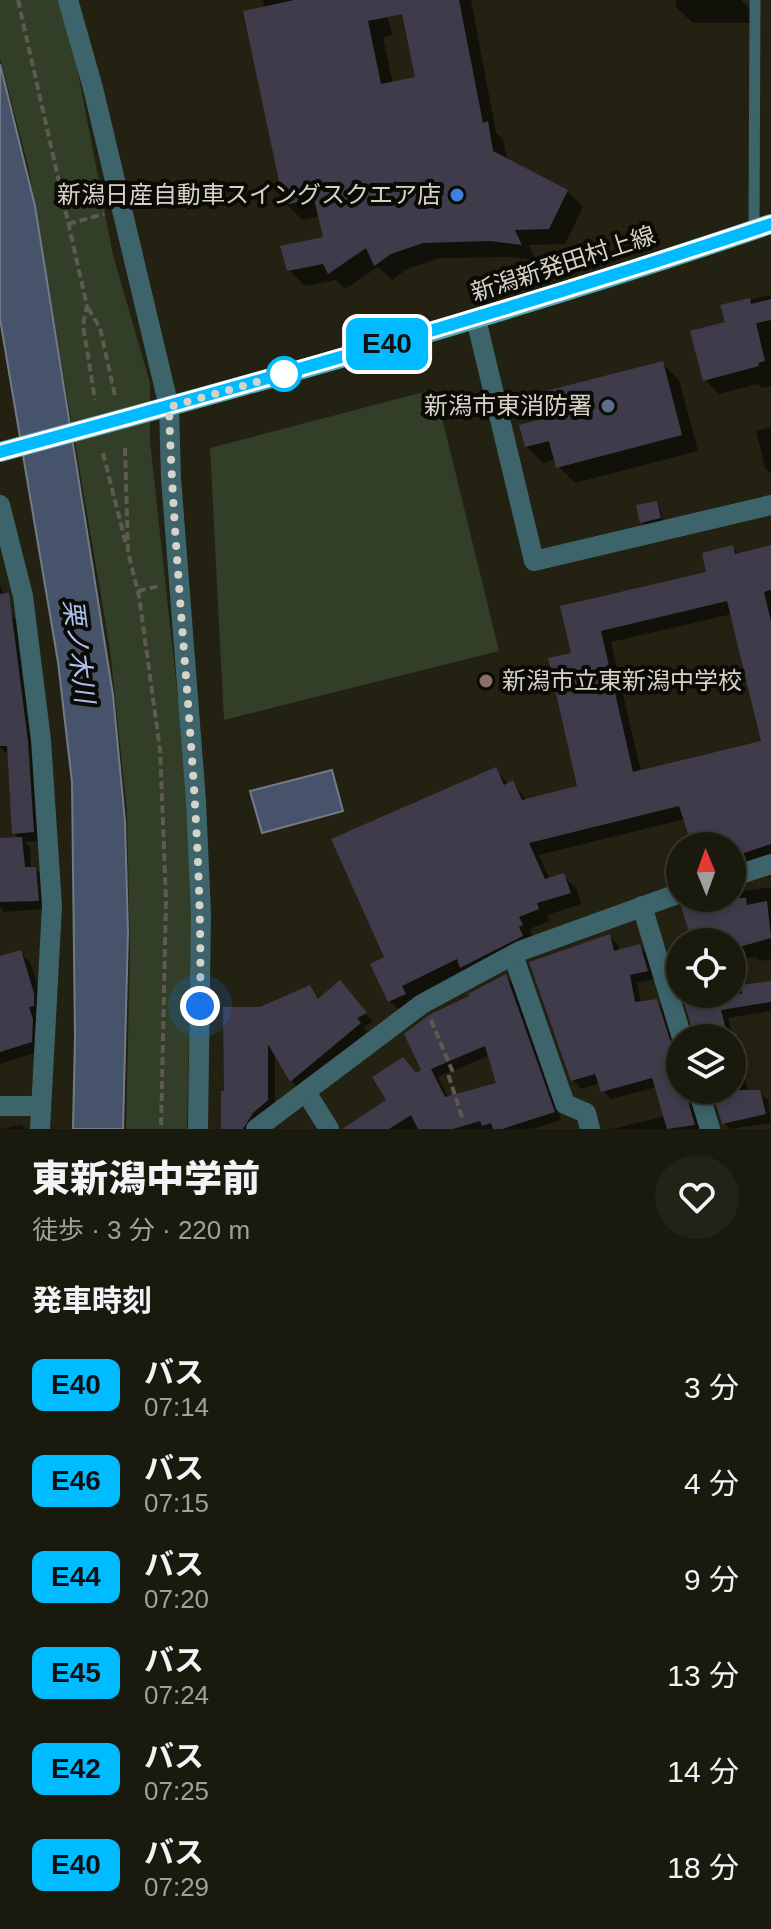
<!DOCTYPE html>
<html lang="ja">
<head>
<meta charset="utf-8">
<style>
  body { margin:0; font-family:Arial,"Noto Sans JP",sans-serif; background:#232216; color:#f1f3f6; height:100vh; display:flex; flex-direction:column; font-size:30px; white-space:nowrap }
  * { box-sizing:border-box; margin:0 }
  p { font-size:26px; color:#9fa09d }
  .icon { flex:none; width:44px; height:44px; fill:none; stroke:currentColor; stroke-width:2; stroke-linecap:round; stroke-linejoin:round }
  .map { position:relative; height:1129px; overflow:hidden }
  .details { display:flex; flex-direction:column; background:#1a190d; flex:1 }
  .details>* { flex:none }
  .badge { padding:0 16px; border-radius:12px; font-size:28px; line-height:52px }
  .needle { width:52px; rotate:359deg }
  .tools { position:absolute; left:666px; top:832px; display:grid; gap:16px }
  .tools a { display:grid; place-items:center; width:80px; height:80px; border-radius:50%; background:#1a190d; box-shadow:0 4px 12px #0003,0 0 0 2px #38382e; font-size:40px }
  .you { position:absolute; width:40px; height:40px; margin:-20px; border:6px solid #fff; border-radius:50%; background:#1a73e8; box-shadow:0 0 0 12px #1a73e833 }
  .map>.badge { position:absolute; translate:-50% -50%; box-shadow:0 0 0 4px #fff }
  h2 { padding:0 32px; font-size:30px; line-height:72px }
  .round { display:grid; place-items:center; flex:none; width:84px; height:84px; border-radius:42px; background:#232216 }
  .summary { display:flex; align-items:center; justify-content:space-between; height:136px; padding:0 32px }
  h1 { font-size:38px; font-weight:800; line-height:60px }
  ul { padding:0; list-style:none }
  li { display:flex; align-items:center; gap:24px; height:96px; padding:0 32px }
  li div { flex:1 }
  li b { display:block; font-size:30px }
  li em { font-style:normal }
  li .badge { min-width:88px; font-weight:700; text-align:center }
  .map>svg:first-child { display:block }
</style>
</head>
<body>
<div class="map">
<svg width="771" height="1129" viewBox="0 0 771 1129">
  <rect width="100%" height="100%" fill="#232111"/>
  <g fill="#323e28">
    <polygon points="0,0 58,0 75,57 113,255 150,383 150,441 184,754 192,902 187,1129 126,1129 130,953 127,812 110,649 28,166 0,58"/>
    <polygon points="435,389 499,651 224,720 210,448"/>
  </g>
  <g fill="#47536b" stroke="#727987" stroke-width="2">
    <polygon points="0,64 35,206 113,695 125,821 128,932 123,1129 73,1129 75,1037 72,782 58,662 0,319"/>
    <polygon points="332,770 343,811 262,833 250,791"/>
  </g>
  <g fill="#0007" fill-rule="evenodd">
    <polygon points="263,0 382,0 393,35 383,37 393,84 418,79 399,0 471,0 496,132 503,139 507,160 567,191 583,207 565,244 529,245 536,260 507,257 440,258 407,269 392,280 378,267 345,289 336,280 305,286 289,270 325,239 320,216 302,220 286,204"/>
    <polygon points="676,0 741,0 750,9 750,23 693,23 676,7"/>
    <polygon points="771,295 771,386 762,388 758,384 719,394 705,380 727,324 723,306"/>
    <polygon points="662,363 679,380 698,451 575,483 558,466 556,459 543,463 526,446 547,420"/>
    <polygon points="771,427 771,474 765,468 756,431"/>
    <polygon points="657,503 660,507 663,521 645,525 642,522"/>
    <path d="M732,547L740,555L771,548V860L732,872V846H694L685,819L539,855L550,880L564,876L576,888L581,904L547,915L549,921L530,929L533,937L412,998L416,1006L402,1013L390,1001L372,965L386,958L495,769L509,785L513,783L527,801L579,788L574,654L563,607L708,574ZM732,614L764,742L641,772L611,642Z"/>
    <polygon points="0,585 12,615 20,624 42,841 24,842 30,847 31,869 36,869 44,877 46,909 4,912 0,907 0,840 20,839 14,833 8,755 0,747"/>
    <polygon points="771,887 771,959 760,961 755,957 732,961 732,942 694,942 706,898 732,898 732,893"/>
    <polygon points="610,937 618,945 620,952 639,946 648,955 655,979 637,983 641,1003 656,1001 664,1010 677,1051 680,1053 680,1090 696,1090 701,1129 612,1129 665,1116 657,1087 611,1099 603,1091 600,1083 581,1089 573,1080"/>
    <polygon points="680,949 680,969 676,965 672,952"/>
    <polygon points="20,952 30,962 43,1004 41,1051 0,1064 0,958"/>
    <path d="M505,976L513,984L561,1120L533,1129H360L424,1071L472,997ZM490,1055L498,1084L448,1098L438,1077Z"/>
    <polygon points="771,983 771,1011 728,1018 749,1094 759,1092 768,1100 771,1123 730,1129 724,1123 714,1090 732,1090 732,1038 696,1038 685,996 732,994 732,989"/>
    <polygon points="310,987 320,1000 348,991 373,1022 363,1027 367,1032 299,1089 292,1081 275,1052 275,1109 255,1129 223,1129 226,1093 260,1009"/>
    <polygon points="22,1125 25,1129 0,1129"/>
  </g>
  <g fill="#403b4a" fill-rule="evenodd">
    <path d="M294,0H459L483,123L488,121L493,151L568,190L549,229L515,230L522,245L490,241L423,243L391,254L374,266L366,248L328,274L323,264L287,271L280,246L323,237L314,199L284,205L243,11ZM402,14L415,77L381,84L368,21Z"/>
    <polygon points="750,298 751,304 771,299 771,320 756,323 765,361 758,363 759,366 703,381 690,331 725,322 720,305"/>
    <polygon points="663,361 682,435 556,468 549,441 525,447 519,425 545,418 538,393"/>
    <polygon points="657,501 661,518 640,523 636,505"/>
    <path d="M733,545L735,554L771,545V590L764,592L771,621V844L732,857V846H692L679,806L529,843L545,879L564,873L571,893L537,903L539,909L519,917L523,925L519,927L523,936L460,968L457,959L402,986L406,994L388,1002L370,964L384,957L331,839L496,767L504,785L513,780L522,800L577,786L548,658L571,653L560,606L706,572L702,553ZM727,601L761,741L633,772L601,631Z"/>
    <polygon points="9,593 28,741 34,832 12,834 7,746 0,746 0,594"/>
    <polygon points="22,837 25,867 36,867 39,901 0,902 0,838"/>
    <polygon points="696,898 746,898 747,905 767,901 771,938 732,949 732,942 692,942 681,906"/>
    <polygon points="610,934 614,951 640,944 648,971 630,975 635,1002 657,999 680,1071 680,1090 685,1090 695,1125 667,1129 652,1078 601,1092 595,1074 571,1081 529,962"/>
    <polygon points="21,950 34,993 34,1006 29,1007 33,1019 32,1042 0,1052 0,956"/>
    <path d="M506,974L555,1112L502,1129H493L491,1123L482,1126L480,1121L453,1129H418L411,1115L389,1129H342L386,1100L372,1077L403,1057L416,1073L421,1070L404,1034L429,1015L469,996L468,994ZM485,1046L496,1083L445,1097L431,1069Z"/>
    <polygon points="340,980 367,1013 357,1018 361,1023 290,1082 268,1044 268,1100 253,1113 243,1129 221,1129 221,1091 224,1091 223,1007 260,1007 310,985 318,999"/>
    <polygon points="771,981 771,1002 721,1010 728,1038 695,1038 682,995 742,994 741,985"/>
    <polygon points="712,1090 760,1090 766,1114 722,1124"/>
  </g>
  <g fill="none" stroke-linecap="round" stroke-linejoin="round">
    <g stroke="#5d5b4d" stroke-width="4" stroke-dasharray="8 4" stroke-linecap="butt">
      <polyline points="18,0 87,306 83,325 95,400"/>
      <polyline points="68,224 104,214"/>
      <polyline points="88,308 100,328 115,396"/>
      <polyline points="125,448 128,552 139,596 160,749 166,899 161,1129"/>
      <polyline points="103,453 126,544"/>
      <polyline points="138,591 159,586"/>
      <polyline points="431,1020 452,1070 449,1077 463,1120"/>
    </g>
    <polyline stroke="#3d646b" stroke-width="11" points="754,230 755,0"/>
    <g stroke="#3d646b" stroke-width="20">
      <polyline points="68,0 93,88 169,407 171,478 196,801 201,914 198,1129"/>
      <polyline points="476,319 534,561 771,505"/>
      <polyline points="0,505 23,596 41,740 52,906 40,1129"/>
      <polyline points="732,877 771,864"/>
      <polyline points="642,906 682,1038"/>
      <polyline points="513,955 565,1104 586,1113 590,1129"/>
      <polyline points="698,1090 710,1129"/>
      <polyline points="306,1092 329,1129"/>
      <polyline points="0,1106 40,1106"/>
      <polyline points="256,1129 422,1004 520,951 680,893"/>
    </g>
    <path stroke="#51a8b7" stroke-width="20" d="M0,452C259,383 517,311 771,224"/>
  </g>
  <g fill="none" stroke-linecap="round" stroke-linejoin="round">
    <defs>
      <path id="line" d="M0,452C259,382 516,309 771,224"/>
    </defs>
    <use href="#line" stroke="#fff" stroke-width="18"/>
    <use href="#line" stroke="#0bf" stroke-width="12"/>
    <path stroke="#d5d3c9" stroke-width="8" stroke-dasharray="0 14.4" d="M200,1006C204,805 175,608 169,407L292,372L284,374"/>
  </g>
  <circle fill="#3f7fe0" stroke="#0b0a05" stroke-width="3" cx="457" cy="195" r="8"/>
  <circle fill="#fff" stroke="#0bf" stroke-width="4" cx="284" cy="374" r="16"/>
  <circle fill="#5c6f8a" stroke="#0b0a05" stroke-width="3" cx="608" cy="406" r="8"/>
  <circle fill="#8d6e63" stroke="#0b0a05" stroke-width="3" cx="486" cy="681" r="8"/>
  <g text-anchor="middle" stroke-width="8" stroke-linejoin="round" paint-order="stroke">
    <g font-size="24" fill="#d5d3c9" stroke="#0b0a05" text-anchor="end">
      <text x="441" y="203">新潟日産自動車スイングスクエア店</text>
      <text x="592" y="414">新潟市東消防署</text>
      <text x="502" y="689" text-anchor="start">新潟市立東新潟中学校</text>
    </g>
    <g font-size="24" fill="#d5d3c9" stroke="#0b0a05">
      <text transform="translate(563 264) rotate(-18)" y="8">新潟新発田村上線</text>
    </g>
    <g font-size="26" font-style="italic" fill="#aac1f0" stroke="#0b0a05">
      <text transform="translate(79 651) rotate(83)" y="9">栗ノ木川</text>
    </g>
  </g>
</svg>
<div class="tools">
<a><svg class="needle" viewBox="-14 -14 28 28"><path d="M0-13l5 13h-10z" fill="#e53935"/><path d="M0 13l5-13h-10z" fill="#9fa09d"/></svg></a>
<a><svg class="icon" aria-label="locate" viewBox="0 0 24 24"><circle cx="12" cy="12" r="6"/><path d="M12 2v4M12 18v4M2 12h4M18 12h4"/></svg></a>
<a><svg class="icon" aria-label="layers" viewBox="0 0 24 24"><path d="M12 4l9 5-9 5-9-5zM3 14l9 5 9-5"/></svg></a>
</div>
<div class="you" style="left:200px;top:1006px"></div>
<b class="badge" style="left:387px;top:344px;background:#0bf;color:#111">E40</b>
</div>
<section class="details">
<div class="summary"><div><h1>東新潟中学前</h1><p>徒歩 · 3 分 · 220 m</p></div><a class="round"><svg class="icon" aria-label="heart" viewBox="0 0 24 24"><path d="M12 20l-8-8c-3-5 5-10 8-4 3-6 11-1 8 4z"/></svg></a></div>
<h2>発車時刻</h2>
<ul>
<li><span class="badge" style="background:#0bf;color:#111">E40</span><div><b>バス</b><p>07:14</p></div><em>3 分</em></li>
<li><span class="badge" style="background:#0bf;color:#111">E46</span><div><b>バス</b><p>07:15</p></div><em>4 分</em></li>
<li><span class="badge" style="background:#0bf;color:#111">E44</span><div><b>バス</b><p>07:20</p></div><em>9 分</em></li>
<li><span class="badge" style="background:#0bf;color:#111">E45</span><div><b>バス</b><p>07:24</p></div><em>13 分</em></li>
<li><span class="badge" style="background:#0bf;color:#111">E42</span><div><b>バス</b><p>07:25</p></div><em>14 分</em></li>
<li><span class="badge" style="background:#0bf;color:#111">E40</span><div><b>バス</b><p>07:29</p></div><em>18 分</em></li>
</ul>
</section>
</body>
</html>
